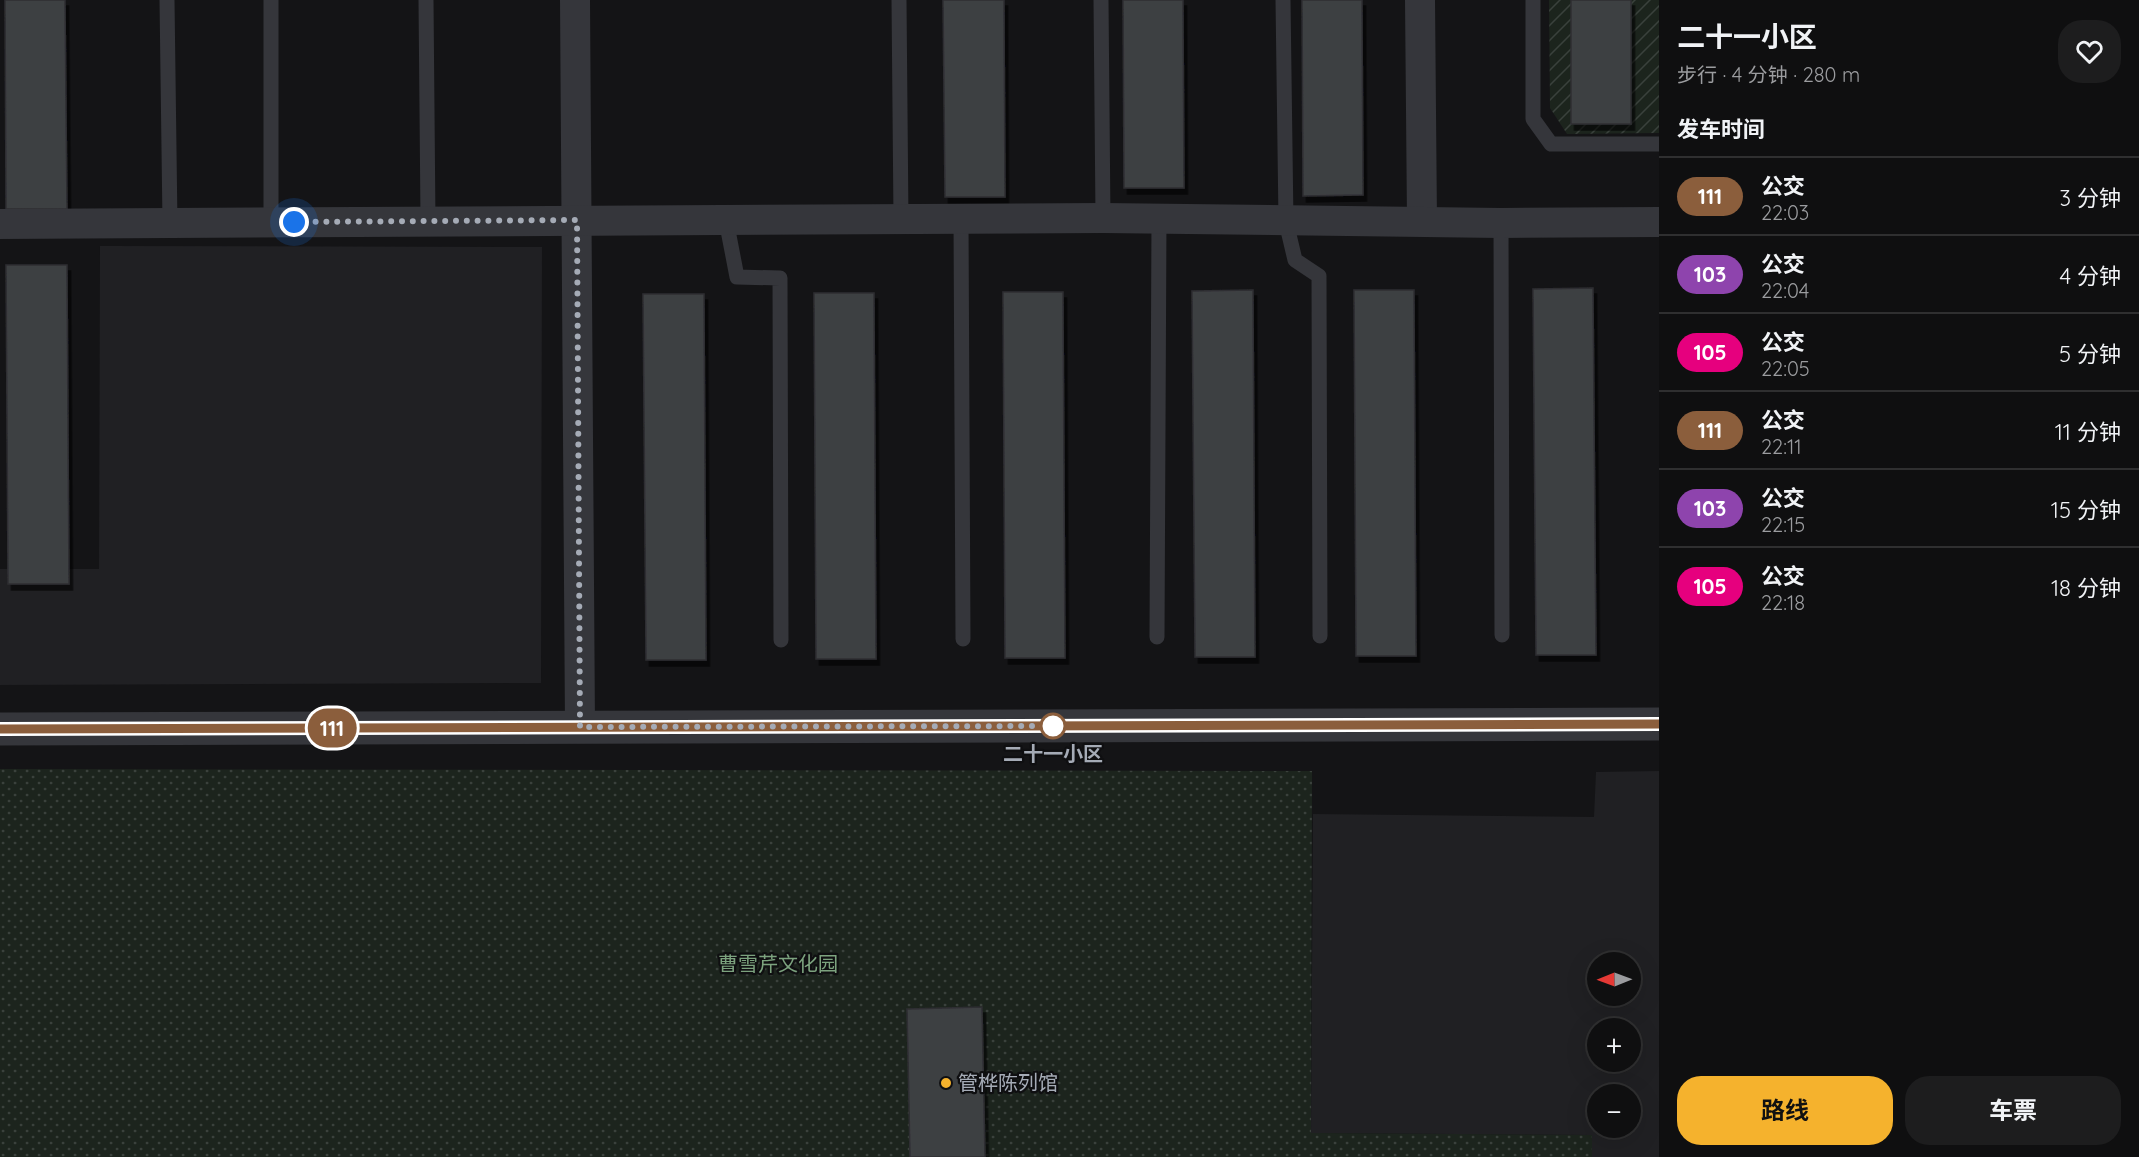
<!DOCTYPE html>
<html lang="zh">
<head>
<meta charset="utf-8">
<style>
  body { margin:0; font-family:Quicksand,"Noto Sans SC",sans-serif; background:#1d1d1e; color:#f1f3f6; height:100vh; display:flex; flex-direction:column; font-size:22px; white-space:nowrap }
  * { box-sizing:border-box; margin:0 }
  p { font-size:20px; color:#9b9c9f }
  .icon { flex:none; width:33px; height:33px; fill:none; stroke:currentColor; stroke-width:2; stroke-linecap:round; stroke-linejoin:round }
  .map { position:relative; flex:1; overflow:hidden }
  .side { display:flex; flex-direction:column; background:#0f0f10; width:480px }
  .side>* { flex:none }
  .badge { padding:0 12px; border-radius:20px; font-size:21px; line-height:39px }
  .needle { width:39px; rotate:269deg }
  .controls { position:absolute; left:1587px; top:952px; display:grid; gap:12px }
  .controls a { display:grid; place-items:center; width:54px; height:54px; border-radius:50%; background:#0f0f10; box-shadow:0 6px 24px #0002,0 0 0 2px #2f2f30; font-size:30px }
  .you { position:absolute; width:30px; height:30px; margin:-15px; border:4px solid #fff; border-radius:50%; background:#1a73e8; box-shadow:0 0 0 9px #1a73e833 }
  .map>.badge { position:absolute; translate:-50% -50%; box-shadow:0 0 0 3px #fff }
  h2 { padding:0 18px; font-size:22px; line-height:54px }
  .round { display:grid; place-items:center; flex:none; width:63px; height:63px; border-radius:24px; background:#1d1d1e }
  .headline { display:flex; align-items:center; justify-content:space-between; height:102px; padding:0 18px }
  h1 { font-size:28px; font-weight:700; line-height:45px }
  .primary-button { display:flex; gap:12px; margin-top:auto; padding:12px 18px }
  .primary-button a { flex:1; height:69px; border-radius:24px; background:#f5b22d; color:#111; font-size:24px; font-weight:700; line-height:69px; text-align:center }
  .primary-button a+a { background:#1d1d1e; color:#f1f3f6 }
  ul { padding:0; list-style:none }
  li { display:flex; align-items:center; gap:18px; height:78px; padding:0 18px; border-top:2px solid #2f2f30 }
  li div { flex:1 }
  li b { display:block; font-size:22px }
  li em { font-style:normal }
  li .badge { min-width:66px; font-weight:700; text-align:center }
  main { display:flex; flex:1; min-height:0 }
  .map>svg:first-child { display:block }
</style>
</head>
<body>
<main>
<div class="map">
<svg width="1659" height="1157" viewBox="0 0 1659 1157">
  <defs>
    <pattern id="park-dots" width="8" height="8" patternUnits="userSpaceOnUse" patternTransform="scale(1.5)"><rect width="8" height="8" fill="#1c241d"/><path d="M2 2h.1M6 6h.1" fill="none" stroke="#3a413c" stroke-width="1.8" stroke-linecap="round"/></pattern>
    <pattern id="garden-furrows" width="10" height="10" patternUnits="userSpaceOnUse" patternTransform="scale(1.5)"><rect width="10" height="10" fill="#1c241d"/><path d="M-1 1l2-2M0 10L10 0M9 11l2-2" fill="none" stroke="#3a413c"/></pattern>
    <filter id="shadow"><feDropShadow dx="3.5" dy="6" stdDeviation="0" flood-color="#0009"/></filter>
  </defs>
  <rect width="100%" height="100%" fill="#141416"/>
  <g fill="#202023" fill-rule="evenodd">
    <polygon points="100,246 542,247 541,683 0,685 0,569 99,569"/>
    <path d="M1659,771V1157H1592V1135L1311,1133L1313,814L1594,817L1596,772ZM1598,963H1630V996H1598ZM1598,1029H1630V1062H1598ZM1598,1095H1630V1128H1598Z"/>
  </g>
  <polygon fill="url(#park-dots)" points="0,769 1312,771 1311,1133 1592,1135 1592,1157 0,1157"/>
  <polygon fill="url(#garden-furrows)" points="1549,0 1659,0 1659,133 1567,134 1550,108"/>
  <g fill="#3e3f43" stroke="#2e2e32" stroke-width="1.5" filter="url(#shadow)">
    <polygon points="5,0 65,0 67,209 6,209"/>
    <polygon points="943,0 1004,0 1005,197 945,197"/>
    <polygon points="1123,0 1183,0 1184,188 1124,188"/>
    <polygon points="1302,0 1362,0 1363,195 1303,196"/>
    <rect x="1571" y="0" width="60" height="124"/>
    <polygon points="6,265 67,265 69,584 8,584"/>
    <polygon points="1593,288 1596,655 1536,655 1533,289"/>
    <polygon points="1253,290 1255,657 1195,657 1192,291"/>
    <polygon points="1354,290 1414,290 1416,656 1356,656"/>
    <polygon points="1003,292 1063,292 1065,658 1005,658"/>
    <polygon points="814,293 874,293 876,659 816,659"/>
    <polygon points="643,294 704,294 706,660 646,660"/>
    <polygon points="982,1007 985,1157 910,1157 907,1009"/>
  </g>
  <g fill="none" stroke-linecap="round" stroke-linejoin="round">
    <g stroke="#35363b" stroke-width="15">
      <polyline points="167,0 170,224"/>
      <polyline points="271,0 271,223"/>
      <polyline points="426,0 428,221"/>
      <polyline points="899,0 901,220"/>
      <polyline points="1101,0 1103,218"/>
      <polyline points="1283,0 1286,222 1295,260 1319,276 1320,636"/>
      <polyline points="1533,0 1533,119 1551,144 1659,144"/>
      <polyline points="961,219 963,639"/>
      <polyline points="726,220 737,277 780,278 781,640"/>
      <polyline points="1501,223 1502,635"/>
      <polyline points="1157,637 1159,219"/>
    </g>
    <g stroke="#35363b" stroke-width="30">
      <polyline points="575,0 580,727"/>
      <polyline points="1420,0 1422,221"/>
      <polyline points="0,224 1103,218 1501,223 1659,222"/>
    </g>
    <polyline stroke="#35363b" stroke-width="33" points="0,729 1659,724"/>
  </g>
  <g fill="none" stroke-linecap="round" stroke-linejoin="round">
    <defs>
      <polyline id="line" points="0,729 1659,724"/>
    </defs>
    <use href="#line" stroke="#fff" stroke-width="14"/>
    <use href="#line" stroke="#8b5e3c" stroke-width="9"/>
    <polyline stroke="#a5abb6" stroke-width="6" stroke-dasharray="0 10.8" points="294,222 577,220 580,727 1060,726 1053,726"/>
  </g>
  <circle fill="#fff" stroke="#8b5e3c" stroke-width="3" cx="1053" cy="726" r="12"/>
  <circle fill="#f5b22d" stroke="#0f0f11" stroke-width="2" cx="946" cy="1083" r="6"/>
  <g text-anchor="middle" stroke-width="4.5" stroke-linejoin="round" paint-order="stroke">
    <g font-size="20" font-weight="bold" fill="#a5abb6" stroke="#0f0f11">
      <text x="1053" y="761">二十一小区</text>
    </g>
    <g font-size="20" fill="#7ca27e" stroke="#0f0f11">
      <text x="778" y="971">曹雪芹文化园</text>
    </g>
    <g font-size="20" fill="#a5abb6" stroke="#0f0f11" text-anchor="start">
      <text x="958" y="1090">管桦陈列馆</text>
    </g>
  </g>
</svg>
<div class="controls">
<a><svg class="needle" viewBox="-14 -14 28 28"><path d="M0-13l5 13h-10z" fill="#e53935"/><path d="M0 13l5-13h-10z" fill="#9b9c9f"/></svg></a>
<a>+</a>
<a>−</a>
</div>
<div class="you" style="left:294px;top:222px"></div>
<b class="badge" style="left:332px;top:728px;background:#8b5e3c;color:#fff">111</b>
</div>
<section class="side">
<div class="headline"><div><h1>二十一小区</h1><p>步行 · 4 分钟 · 280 m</p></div><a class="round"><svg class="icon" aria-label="heart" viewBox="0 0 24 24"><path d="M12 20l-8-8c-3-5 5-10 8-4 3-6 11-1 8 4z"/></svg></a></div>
<h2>发车时间</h2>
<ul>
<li><span class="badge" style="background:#8b5e3c;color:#fff">111</span><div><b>公交</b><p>22:03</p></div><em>3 分钟</em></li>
<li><span class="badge" style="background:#8e44ad;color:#fff">103</span><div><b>公交</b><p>22:04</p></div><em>4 分钟</em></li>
<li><span class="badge" style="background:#e6007e;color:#fff">105</span><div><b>公交</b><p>22:05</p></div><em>5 分钟</em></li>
<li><span class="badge" style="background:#8b5e3c;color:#fff">111</span><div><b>公交</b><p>22:11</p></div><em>11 分钟</em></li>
<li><span class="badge" style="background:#8e44ad;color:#fff">103</span><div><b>公交</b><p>22:15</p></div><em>15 分钟</em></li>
<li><span class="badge" style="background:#e6007e;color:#fff">105</span><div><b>公交</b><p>22:18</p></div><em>18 分钟</em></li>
</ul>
<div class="primary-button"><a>路线</a><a>车票</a></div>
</section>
</main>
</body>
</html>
